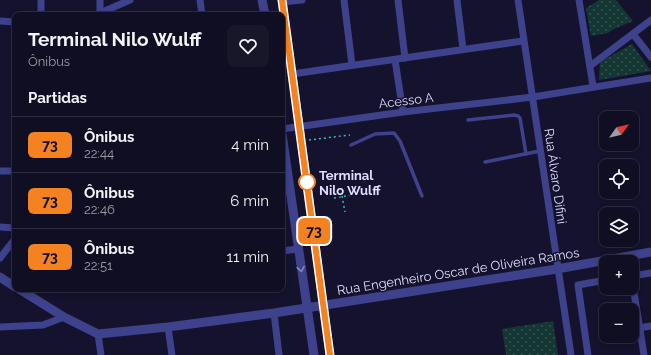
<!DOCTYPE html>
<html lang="pt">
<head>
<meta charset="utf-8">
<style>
  body { margin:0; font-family:Raleway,sans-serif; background:#18172a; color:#f1f3f6; height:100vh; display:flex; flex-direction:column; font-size:15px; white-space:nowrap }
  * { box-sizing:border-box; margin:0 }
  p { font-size:13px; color:#9b9ca5 }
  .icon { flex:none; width:22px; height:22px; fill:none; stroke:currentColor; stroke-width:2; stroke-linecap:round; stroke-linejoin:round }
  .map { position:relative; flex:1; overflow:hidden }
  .drawer { position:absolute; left:12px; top:12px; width:273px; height:280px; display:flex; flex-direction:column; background:#0f0e22; border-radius:8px; box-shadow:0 2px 6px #0003,0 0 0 1px #2f2e40 }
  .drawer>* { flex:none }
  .badge { padding:0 8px; border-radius:6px; font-size:14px; line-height:26px }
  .needle { width:26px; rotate:56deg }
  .controls { position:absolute; left:599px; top:111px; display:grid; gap:8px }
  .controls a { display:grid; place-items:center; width:40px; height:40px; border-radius:8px; background:#0f0e22; box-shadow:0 2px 6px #0003,0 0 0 1px #2f2e40; font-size:20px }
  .map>.badge { position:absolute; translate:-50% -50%; box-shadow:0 0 0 2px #fff }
  h2 { padding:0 16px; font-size:15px; line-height:36px }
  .round { display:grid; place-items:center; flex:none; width:42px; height:42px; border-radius:8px; background:#18172a }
  .headline { display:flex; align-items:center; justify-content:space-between; height:68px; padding:0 16px }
  h1 { font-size:19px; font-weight:700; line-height:30px }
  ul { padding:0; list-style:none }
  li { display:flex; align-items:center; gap:12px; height:56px; padding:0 16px; border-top:1px solid #2f2e40 }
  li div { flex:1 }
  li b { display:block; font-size:15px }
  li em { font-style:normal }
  li .badge { min-width:44px; font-weight:700; text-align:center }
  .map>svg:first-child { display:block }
</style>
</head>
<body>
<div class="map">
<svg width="651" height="355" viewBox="0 0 651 355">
  <defs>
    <pattern id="grass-dots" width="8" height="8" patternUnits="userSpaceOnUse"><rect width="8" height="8" fill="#153733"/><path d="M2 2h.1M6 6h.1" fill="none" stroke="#375452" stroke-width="1.8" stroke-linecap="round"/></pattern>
  </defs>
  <rect width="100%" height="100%" fill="#14122d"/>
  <g fill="url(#grass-dots)">
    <polygon points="599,0 616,0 633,21 614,29 608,33 591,36 586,8"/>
    <polygon points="632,44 651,71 599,80 600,62"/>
    <polygon points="553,321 558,355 506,355 502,329"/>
  </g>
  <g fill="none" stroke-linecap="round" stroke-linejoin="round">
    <g stroke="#32bfab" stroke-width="1.5" stroke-dasharray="2 3" stroke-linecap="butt">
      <polyline points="309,140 350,135"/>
      <polyline points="342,196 345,212"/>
      <polyline points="334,198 351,195"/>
    </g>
    <g stroke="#3e418b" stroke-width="3.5">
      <polyline points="468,120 514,115 518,116 520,118 526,154"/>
      <polyline points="351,145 375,134 394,133 400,141 422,196"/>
      <polyline points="485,162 540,151"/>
    </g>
    <g stroke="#3e418b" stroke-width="7">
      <polyline points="200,0 202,15"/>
      <polyline points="344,0 352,65"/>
      <polyline points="398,0 405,58"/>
      <polyline points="457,0 463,49"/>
      <polyline points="518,0 571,355"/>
      <polyline points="579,0 593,86"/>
      <polyline points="282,2 302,0"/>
      <polyline points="100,13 130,0"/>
      <polyline points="41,15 41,0"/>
      <polyline points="100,15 100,0"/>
      <polyline points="0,21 15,22"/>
      <polyline points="633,34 651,57"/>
      <polyline points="395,60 403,112"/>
      <polyline points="590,66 651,20"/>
      <polyline points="292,74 523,41"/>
      <polyline points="282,129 403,112 533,97 651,78"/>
      <polyline points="0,171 15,171"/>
      <polyline points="0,227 15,228"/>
      <polyline points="282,251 298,249"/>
      <polyline points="0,258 15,239"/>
      <polyline points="632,276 651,273"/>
      <polyline points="632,280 644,355"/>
      <polyline points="274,313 279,355"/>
      <polyline points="0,327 43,325 64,317"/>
      <polyline points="168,327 172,355"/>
      <polyline points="639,328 651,326"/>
      <polyline points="98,334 101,355"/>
      <polyline points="588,355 578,285 606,280"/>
    </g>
    <g stroke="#3e418b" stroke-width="9">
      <polyline points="262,0 265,15"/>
      <polyline points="282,0 330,355"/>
      <polyline points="282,134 314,355"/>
      <polyline points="0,277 15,287"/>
      <polyline points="19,289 64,317 98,334 168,327 274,313 557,269 651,252"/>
    </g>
  </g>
  <defs><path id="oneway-chevron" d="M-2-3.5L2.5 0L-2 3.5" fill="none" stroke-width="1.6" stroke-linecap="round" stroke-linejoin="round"/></defs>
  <use stroke="#8688bf" href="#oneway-chevron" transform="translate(301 269) rotate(81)"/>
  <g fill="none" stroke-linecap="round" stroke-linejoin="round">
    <defs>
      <polyline id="line" points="282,0 330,355"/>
    </defs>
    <use href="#line" stroke="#fff" stroke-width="9"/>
    <use href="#line" stroke="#f58220" stroke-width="6"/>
  </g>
  <circle fill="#fff" stroke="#f58220" stroke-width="2" cx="307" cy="182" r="8"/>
  <g text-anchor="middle" stroke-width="3" stroke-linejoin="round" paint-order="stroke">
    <g font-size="13" fill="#dfdeff" stroke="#14122d">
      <text transform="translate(406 100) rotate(-7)" y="5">Acesso A</text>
      <text transform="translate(556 176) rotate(82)" y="5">Rua Álvaro Difini</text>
      <text transform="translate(458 271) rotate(-9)" y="5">Rua Engenheiro Oscar de Oliveira Ramos</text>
    </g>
    <g font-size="13" font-weight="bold" fill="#dfdeff" stroke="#14122d" text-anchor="start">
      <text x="319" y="180">Terminal<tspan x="319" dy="15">Nilo Wulff</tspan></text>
    </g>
  </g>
</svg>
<div class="controls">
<a><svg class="needle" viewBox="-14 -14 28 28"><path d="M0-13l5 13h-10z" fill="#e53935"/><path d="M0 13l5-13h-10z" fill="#9b9ca5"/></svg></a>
<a><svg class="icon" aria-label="locate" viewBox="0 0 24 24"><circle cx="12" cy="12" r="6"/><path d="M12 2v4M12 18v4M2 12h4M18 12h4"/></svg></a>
<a><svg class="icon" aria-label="layers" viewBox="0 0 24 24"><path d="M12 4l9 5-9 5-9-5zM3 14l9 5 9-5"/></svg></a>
<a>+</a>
<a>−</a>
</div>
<b class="badge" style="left:314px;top:231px;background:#f58220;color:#111">73</b>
<section class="drawer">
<div class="headline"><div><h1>Terminal Nilo Wulff</h1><p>Ônibus</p></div><a class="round"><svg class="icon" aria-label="heart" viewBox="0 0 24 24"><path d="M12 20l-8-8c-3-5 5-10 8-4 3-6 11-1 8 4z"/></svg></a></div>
<h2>Partidas</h2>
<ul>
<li><span class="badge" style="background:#f58220;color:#111">73</span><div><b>Ônibus</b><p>22:44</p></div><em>4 min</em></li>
<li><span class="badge" style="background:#f58220;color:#111">73</span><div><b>Ônibus</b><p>22:46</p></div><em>6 min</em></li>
<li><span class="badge" style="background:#f58220;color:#111">73</span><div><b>Ônibus</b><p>22:51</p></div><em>11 min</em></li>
</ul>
</section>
</div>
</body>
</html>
